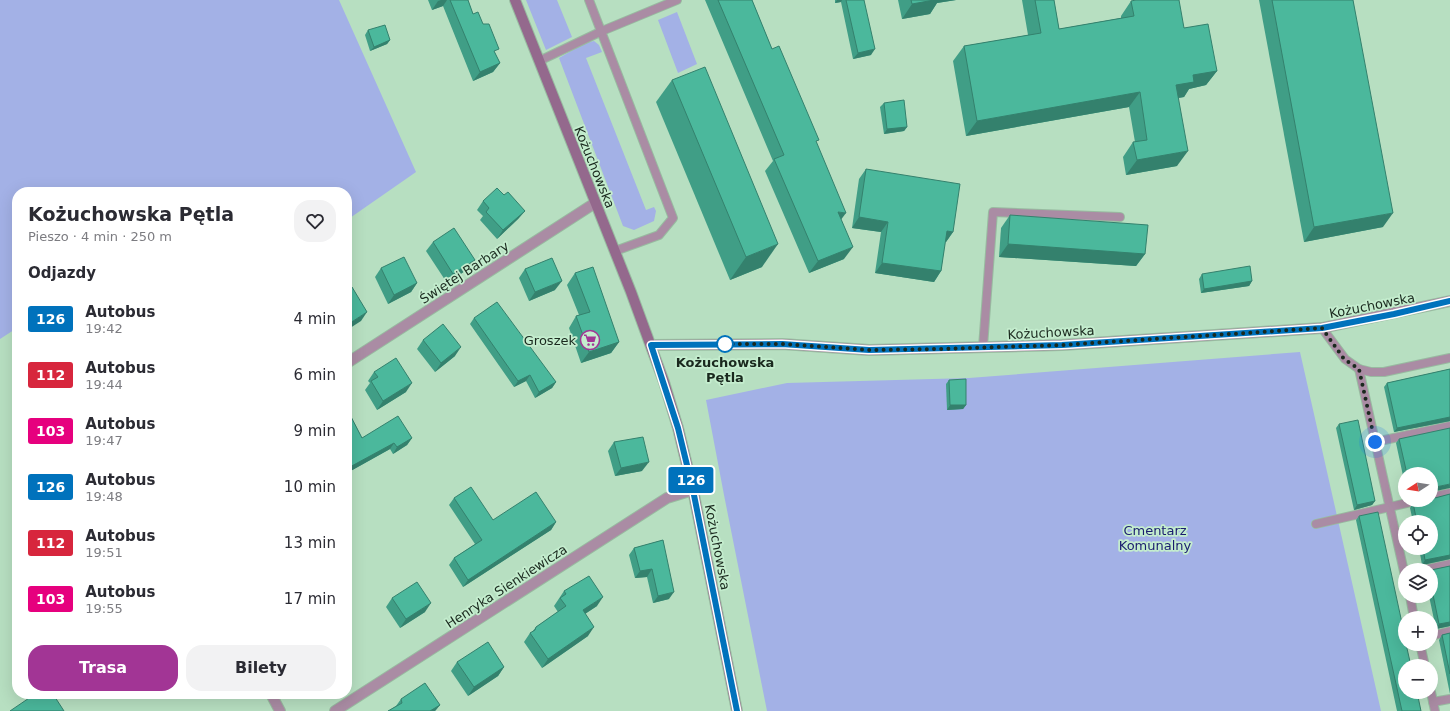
<!DOCTYPE html>
<html lang="pl">
<head>
<meta charset="utf-8">
<style>
  body { margin:0; font-family:"DejaVu Sans",sans-serif; background:#f2f2f3; color:#2b2b33; height:100vh; display:flex; flex-direction:column; font-size:15px; white-space:nowrap }
  * { box-sizing:border-box; margin:0 }
  p { font-size:13px; color:#7c7c81 }
  .icon { flex:none; width:22px; height:22px; fill:none; stroke:currentColor; stroke-width:2; stroke-linecap:round; stroke-linejoin:round }
  .map { position:relative; flex:1; overflow:hidden }
  .side { position:absolute; left:12px; top:187px; width:340px; height:512px; display:flex; flex-direction:column; background:#fff; border-radius:16px; box-shadow:0 4px 16px #0002 }
  .side>* { flex:none }
  .badge { padding:0 8px; border-radius:3px; font-size:14px; line-height:26px }
  .needle { width:26px; rotate:258deg }
  .buttons { position:absolute; left:1398px; top:467px; display:grid; gap:8px }
  .buttons a { display:grid; place-items:center; width:40px; height:40px; border-radius:50%; background:#fff; box-shadow:0 4px 16px #0002; font-size:20px }
  .you { position:absolute; width:20px; height:20px; margin:-10px; border:3px solid #fff; border-radius:50%; background:#1a73e8; box-shadow:0 0 0 6px #1a73e833 }
  .map>.badge { position:absolute; translate:-50% -50%; box-shadow:0 0 0 2px #fff }
  h2 { padding:0 16px; font-size:15px; line-height:36px }
  .round { display:grid; place-items:center; flex:none; width:42px; height:42px; border-radius:16px; background:#f2f2f3 }
  .overview { display:flex; align-items:center; justify-content:space-between; height:68px; padding:0 16px }
  h1 { font-size:19px; font-weight:700; line-height:30px }
  .primary-button { display:flex; gap:8px; margin-top:auto; padding:8px 16px }
  .primary-button a { flex:1; height:46px; border-radius:16px; background:#a23595; color:#fff; font-size:16px; font-weight:700; line-height:46px; text-align:center }
  .primary-button a+a { background:#f2f2f3; color:#2b2b33 }
  ul { padding:0; list-style:none }
  li { display:flex; align-items:center; gap:12px; height:56px; padding:0 16px }
  li div { flex:1 }
  li b { display:block; font-size:15px }
  li em { font-style:normal }
  li .badge { min-width:44px; font-weight:700; text-align:center }
  .map>svg:first-child { display:block }
</style>
</head>
<body>
<div class="map">
<svg width="1450" height="711" viewBox="0 0 1450 711">
  <rect width="100%" height="100%" fill="#b7dfc1"/>
  <g fill="#a3b1e6">
    <polygon points="0,0 339,0 416,172 347,220 347,192 17,192 17,328 0,339"/>
    <polygon points="526,0 557,0 572,37 546,50"/>
    <polygon points="677,12 697,64 678,73 658,20"/>
    <polygon points="594,41 599,45 602,52 586,58 646,210 654,207 656,211 654,221 634,230 623,226 559,58 585,43"/>
    <polygon points="1300,352 1381,711 767,711 724,495 706,400 787,383 969,378"/>
  </g>
  <g fill="none" stroke-linecap="round" stroke-linejoin="round">
    <defs>
      <g id="service">
        <polyline points="589,0 673,218 659,235 615,251"/>
        <polyline points="539,61 602,31 677,0"/>
        <polyline points="1322,328 1345,359 1359,369 1371,372 1384,372 1450,358"/>
        <polyline points="983,347 993,212 1120,217"/>
        <polyline points="1359,369 1405,576"/>
        <polyline points="1375,442 1450,426"/>
        <polyline points="1431,497 1450,493"/>
        <polyline points="1316,524 1420,500"/>
        <polyline points="1423,570 1450,564"/>
        <polyline points="1410,596 1414,618"/>
        <polyline points="1431,636 1450,631"/>
        <polyline points="1420,644 1425,666"/>
        <polyline points="1431,692 1435,711"/>
        <polyline points="1433,702 1450,699"/>
      </g>
      <g id="minor">
        <polyline points="651,345 782,344 869,350 1062,345 1322,328 1450,301"/>
        <polyline points="347,363 595,203"/>
        <polyline points="271,694 280,711"/>
        <polyline points="335,711 667,498 693,490"/>
      </g>
      <polyline id="secondary" points="515,0 631,292 664,382 678,428 693,490 737,711"/>
    </defs>
    <use href="#service" stroke="#98bba0" stroke-width="10"/>
    <use href="#minor" stroke="#98bba0" stroke-width="12"/>
    <use href="#secondary" stroke="#98bba0" stroke-width="12"/>
    <use href="#service" stroke="#aa8ca4" stroke-width="8"/>
    <use href="#minor" stroke="#aa8ca4" stroke-width="10"/>
    <use href="#secondary" stroke="#94698d" stroke-width="10"/>
  </g>
  <g fill="#409e86">
    <polygon points="428,0 468,0 473,14 495,53 500,63 493,72 473,81 443,6 432,10"/>
    <polygon points="705,0 752,0 772,49 816,143 841,220 844,259 809,273 765,171 773,161"/>
    <polygon points="835,0 864,0 871,55 853,59 841,2 835,3"/>
    <polygon points="898,0 956,0 937,3 930,14 902,19"/>
    <polygon points="1022,0 1054,0 1059,29 1121,18 1121,16 1131,1 1184,28 1217,71 1206,85 1189,89 1184,97 1178,98 1177,166 1126,175 1123,157 1133,142 1135,142 1129,107 966,136 953,61 964,46 1028,35"/>
    <polygon points="1259,0 1353,0 1383,227 1304,242"/>
    <polygon points="368,30 390,40 387,44 370,51 365,35"/>
    <polygon points="672,80 762,267 730,280 656,102"/>
    <polygon points="884,103 907,127 904,131 884,134 880,107"/>
    <polygon points="866,169 953,232 946,242 945,242 941,271 934,282 875,273 881,232 852,228 859,179"/>
    <polygon points="504,195 525,211 518,219 497,239 480,220 483,216 477,210 483,201"/>
    <polygon points="1010,215 1145,254 1136,266 999,257 1001,228"/>
    <polygon points="433,242 468,269 447,283 426,251"/>
    <polygon points="381,268 417,283 411,292 388,304 375,277"/>
    <polygon points="525,269 555,290 529,301 519,278"/>
    <polygon points="575,273 619,342 611,353 581,363 569,328 576,316 579,315 567,285"/>
    <polygon points="1202,274 1252,281 1249,286 1201,293 1199,279"/>
    <polygon points="474,318 556,382 552,388 535,398 526,381 514,387 470,324"/>
    <polygon points="423,340 455,356 435,372 417,349"/>
    <polygon points="1450,369 1450,421 1394,432 1384,387 1387,383"/>
    <polygon points="374,372 406,392 377,410 365,390 370,383 368,381"/>
    <polygon points="949,380 966,405 963,409 947,410 946,384"/>
    <polygon points="347,409 362,438 412,438 407,445 393,454 390,449 347,473"/>
    <polygon points="1339,424 1375,501 1372,505 1354,510 1336,428"/>
    <polygon points="1399,439 1449,488 1431,474 1405,474 1405,485 1396,443"/>
    <polygon points="614,442 642,471 615,476 608,451"/>
    <polygon points="1450,494 1450,559 1422,565 1419,548 1431,548 1431,522 1413,522 1410,508 1413,503 1425,500 1431,500 1431,496 1435,498"/>
    <polygon points="454,498 493,520 556,522 551,530 463,587 449,565 454,558 475,544 449,505"/>
    <polygon points="1359,516 1421,711 1397,711 1356,520"/>
    <polygon points="663,540 669,599 653,603 647,577 635,578 629,555 634,548"/>
    <polygon points="1450,566 1450,626 1436,629 1429,596 1431,596 1431,570"/>
    <polygon points="564,591 597,606 585,614 588,636 542,668 524,642 530,633 532,632 536,627 558,612 554,606"/>
    <polygon points="392,598 425,612 400,628 386,607"/>
    <polygon points="1450,633 1450,694 1439,640 1442,635"/>
    <polygon points="457,662 504,667 498,676 468,696 451,671"/>
    <polygon points="401,699 440,705 435,711 388,711 396,706"/>
  </g>
  <g fill="#34816d">
    <polygon points="441,0 447,0 443,6 432,10 438,1"/>
    <polygon points="837,0 842,0 841,2 835,3"/>
    <polygon points="932,0 956,0 937,3 930,14 902,19 912,4"/>
    <polygon points="390,40 387,44 370,51 374,47"/>
    <polygon points="875,49 871,55 853,59 858,53"/>
    <polygon points="500,63 493,72 473,81 480,72"/>
    <polygon points="1217,71 1206,85 1189,89 1184,97 1166,100 1176,85 1193,75"/>
    <polygon points="1140,92 1129,107 966,136 977,121"/>
    <polygon points="907,127 904,131 884,134 887,129"/>
    <polygon points="1188,151 1177,166 1126,175 1137,160"/>
    <polygon points="525,211 518,219 497,239 503,230"/>
    <polygon points="838,212 846,213 837,225"/>
    <polygon points="1393,213 1383,227 1304,242 1314,227"/>
    <polygon points="859,217 888,222 881,232 852,228"/>
    <polygon points="947,231 953,232 946,242 940,241"/>
    <polygon points="778,244 762,267 730,280 746,257"/>
    <polygon points="1008,244 1145,254 1136,266 999,257"/>
    <polygon points="853,247 844,259 809,273 818,261"/>
    <polygon points="475,260 468,269 447,283 453,274"/>
    <polygon points="882,263 941,271 934,282 875,273"/>
    <polygon points="562,281 555,290 529,301 535,292"/>
    <polygon points="1252,281 1249,286 1201,293 1204,289"/>
    <polygon points="417,283 411,292 388,304 394,295"/>
    <polygon points="367,312 361,321 347,330 347,325"/>
    <polygon points="619,342 611,353 581,363 589,352"/>
    <polygon points="461,347 455,356 435,372 441,363"/>
    <polygon points="530,375 526,381 514,387 518,381"/>
    <polygon points="556,382 552,388 535,398 539,392"/>
    <polygon points="412,383 406,392 377,410 383,401"/>
    <polygon points="950,405 966,405 963,409 947,410"/>
    <polygon points="1450,417 1450,421 1394,432 1397,428"/>
    <polygon points="412,438 407,445 393,454 397,447"/>
    <polygon points="394,443 390,449 347,473 347,469 348,468"/>
    <polygon points="649,462 642,471 615,476 621,468"/>
    <polygon points="1450,484 1450,488 1431,492 1431,488"/>
    <polygon points="1375,501 1372,505 1354,510 1357,505"/>
    <polygon points="556,522 551,530 463,587 468,580"/>
    <polygon points="1450,555 1450,559 1422,565 1425,560"/>
    <polygon points="652,569 647,577 635,578 640,571"/>
    <polygon points="674,592 669,599 653,603 658,596"/>
    <polygon points="603,597 597,606 577,619 583,610"/>
    <polygon points="431,603 425,612 400,628 406,619"/>
    <polygon points="1450,622 1450,626 1436,629 1439,624"/>
    <polygon points="594,627 588,636 542,668 548,659"/>
    <polygon points="504,667 498,676 468,696 474,687"/>
    <polygon points="440,705 435,711 430,711"/>
  </g>
  <g fill="#4bb89c" stroke="#34816d">
    <polygon points="450,0 468,0 473,14 478,12 483,24 489,24 499,49 494,51 500,63 480,72"/>
    <polygon points="718,0 752,0 772,49 779,46 819,140 816,141 846,213 838,212 853,247 818,261 774,159 784,155"/>
    <polygon points="846,0 864,0 875,49 858,53"/>
    <polygon points="911,0 934,0 912,4"/>
    <polygon points="1035,0 1054,0 1059,29 1134,16 1131,1 1136,0 1179,0 1184,28 1208,24 1217,71 1193,75 1194,82 1176,85 1188,151 1137,160 1133,142 1147,140 1140,92 977,121 964,46 1041,33"/>
    <polygon points="1272,0 1353,0 1393,213 1314,227"/>
    <polygon points="385,25 390,40 374,47 368,30"/>
    <polygon points="705,67 778,244 746,257 672,80"/>
    <polygon points="904,100 907,127 887,129 884,103"/>
    <polygon points="866,169 960,184 953,232 947,231 941,271 882,263 888,222 859,217"/>
    <polygon points="497,188 504,195 508,192 525,211 503,230 486,212 489,208 483,201"/>
    <polygon points="1010,215 1148,225 1145,254 1008,244"/>
    <polygon points="454,228 475,260 453,274 433,242"/>
    <polygon points="404,257 417,283 394,295 381,268"/>
    <polygon points="552,258 562,281 535,292 525,269"/>
    <polygon points="1250,266 1252,281 1204,289 1202,274"/>
    <polygon points="593,267 619,342 589,352 576,316 590,312 575,273"/>
    <polygon points="352,287 367,312 347,325 347,290"/>
    <polygon points="497,302 556,382 539,392 530,375 518,381 474,318"/>
    <polygon points="443,324 461,347 441,363 423,340"/>
    <polygon points="396,358 412,383 383,401 371,381 378,377 374,372"/>
    <polygon points="1450,369 1450,417 1397,428 1387,383"/>
    <polygon points="966,379 966,405 950,405 949,380"/>
    <polygon points="347,409 362,438 398,416 412,438 397,447 394,443 348,468 347,467"/>
    <polygon points="1358,420 1375,501 1357,505 1339,424"/>
    <polygon points="1450,428 1450,484 1431,488 1431,474 1407,474 1399,439"/>
    <polygon points="643,437 649,462 621,468 614,442"/>
    <polygon points="471,487 493,520 536,492 556,522 468,580 454,558 482,540 454,498"/>
    <polygon points="1450,494 1450,555 1425,560 1423,548 1431,548 1431,522 1417,522 1413,503 1426,500 1431,500 1431,496 1435,498"/>
    <polygon points="1378,512 1405,637 1405,644 1406,644 1411,666 1405,666 1405,692 1417,692 1421,711 1402,711 1359,516"/>
    <polygon points="663,540 674,592 658,596 652,569 640,571 634,548"/>
    <polygon points="1450,566 1450,622 1439,624 1431,585 1431,570"/>
    <polygon points="589,576 603,597 583,610 594,627 548,659 530,633 535,630 536,627 566,606 560,598 566,594 564,591"/>
    <polygon points="417,582 431,603 406,619 392,598"/>
    <polygon points="1450,633 1450,674 1442,635"/>
    <polygon points="488,642 504,667 474,687 457,662"/>
    <polygon points="425,683 440,705 430,711 388,711 402,703 401,699"/>
    <polygon points="35,694 53,694 64,711 10,711"/>
  </g>
  <g fill="none" stroke-linecap="round" stroke-linejoin="round">
    <defs>
      <polyline id="line" points="737,711 693,490 678,428 651,345 782,344 869,350 1062,345 1322,328 1394,314 1450,301"/>
    </defs>
    <use href="#line" stroke="#fff" stroke-width="9"/>
    <use href="#line" stroke="#0072bc" stroke-width="6"/>
    <polyline stroke="#1a291e" stroke-width="4" stroke-dasharray="0 7.2" points="725,344 718,344 782,344 869,350 939,349 1062,345 1322,328 1344,359 1359,369 1375,442"/>
  </g>
  <defs>
    <symbol id="supermarket-ring" viewBox="-11 -11 22 22"><circle r="9.5" fill="#c4edce" stroke="#a23595" stroke-width="1.5"/><path d="M-6-5.5h2.5l.6 2H6L4.5 2H-2.5L-4.4-4H-6ZM-1.5 3.2a1.3 1.3 0 1 0 .1 0ZM3 3.2a1.3 1.3 0 1 0 .1 0Z" fill="#a23595"/></symbol>
  </defs>
  <g fill-rule="evenodd">
    <use href="#supermarket-ring" x="579" y="329" width="22" height="22"/>
  </g>
  <circle fill="#fff" stroke="#0072bc" stroke-width="2" cx="725" cy="344" r="8"/>
  <g text-anchor="middle" stroke-width="3.5" stroke-linejoin="round" paint-order="stroke">
    <g font-size="13" fill="#1a291e" stroke="#c4edce">
      <text transform="translate(595 167) rotate(68)" y="5">Kożuchowska</text>
      <text transform="translate(464 272) rotate(-33)" y="5">Świętej Barbary</text>
      <text transform="translate(1372 305) rotate(-11)" y="5">Kożuchowska</text>
      <text transform="translate(1051 332) rotate(-3)" y="5">Kożuchowska</text>
      <text transform="translate(718 547) rotate(79)" y="5">Kożuchowska</text>
      <text transform="translate(506 586) rotate(-33)" y="5">Henryka Sienkiewicza</text>
    </g>
    <g font-size="13" fill="#1a291e" stroke="#c4edce" text-anchor="end">
      <text x="576" y="345">Groszek</text>
    </g>
    <g font-size="13" font-weight="bold" fill="#1a291e" stroke="#c4edce">
      <text x="725" y="367">Kożuchowska<tspan x="725" dy="15">Pętla</tspan></text>
    </g>
    <g font-size="13" fill="#1a1c6f" stroke="#c4edce">
      <text x="1155" y="535">Cmentarz<tspan x="1155" dy="15">Komunalny</tspan></text>
    </g>
  </g>
</svg>
<div class="buttons">
<a><svg class="needle" viewBox="-14 -14 28 28"><path d="M0-13l5 13h-10z" fill="#e53935"/><path d="M0 13l5-13h-10z" fill="#7c7c81"/></svg></a>
<a><svg class="icon" aria-label="locate" viewBox="0 0 24 24"><circle cx="12" cy="12" r="6"/><path d="M12 2v4M12 18v4M2 12h4M18 12h4"/></svg></a>
<a><svg class="icon" aria-label="layers" viewBox="0 0 24 24"><path d="M12 4l9 5-9 5-9-5zM3 14l9 5 9-5"/></svg></a>
<a>+</a>
<a>−</a>
</div>
<div class="you" style="left:1375px;top:442px"></div>
<b class="badge" style="left:691px;top:480px;background:#0072bc;color:#fff">126</b>
<section class="side">
<div class="overview"><div><h1>Kożuchowska Pętla</h1><p>Pieszo · 4 min · 250 m</p></div><a class="round"><svg class="icon" aria-label="heart" viewBox="0 0 24 24"><path d="M12 20l-8-8c-3-5 5-10 8-4 3-6 11-1 8 4z"/></svg></a></div>
<h2>Odjazdy</h2>
<ul>
<li><span class="badge" style="background:#0072bc;color:#fff">126</span><div><b>Autobus</b><p>19:42</p></div><em>4 min</em></li>
<li><span class="badge" style="background:#d7263d;color:#fff">112</span><div><b>Autobus</b><p>19:44</p></div><em>6 min</em></li>
<li><span class="badge" style="background:#e6007e;color:#fff">103</span><div><b>Autobus</b><p>19:47</p></div><em>9 min</em></li>
<li><span class="badge" style="background:#0072bc;color:#fff">126</span><div><b>Autobus</b><p>19:48</p></div><em>10 min</em></li>
<li><span class="badge" style="background:#d7263d;color:#fff">112</span><div><b>Autobus</b><p>19:51</p></div><em>13 min</em></li>
<li><span class="badge" style="background:#e6007e;color:#fff">103</span><div><b>Autobus</b><p>19:55</p></div><em>17 min</em></li>
</ul>
<div class="primary-button"><a>Trasa</a><a>Bilety</a></div>
</section>
</div>
</body>
</html>
